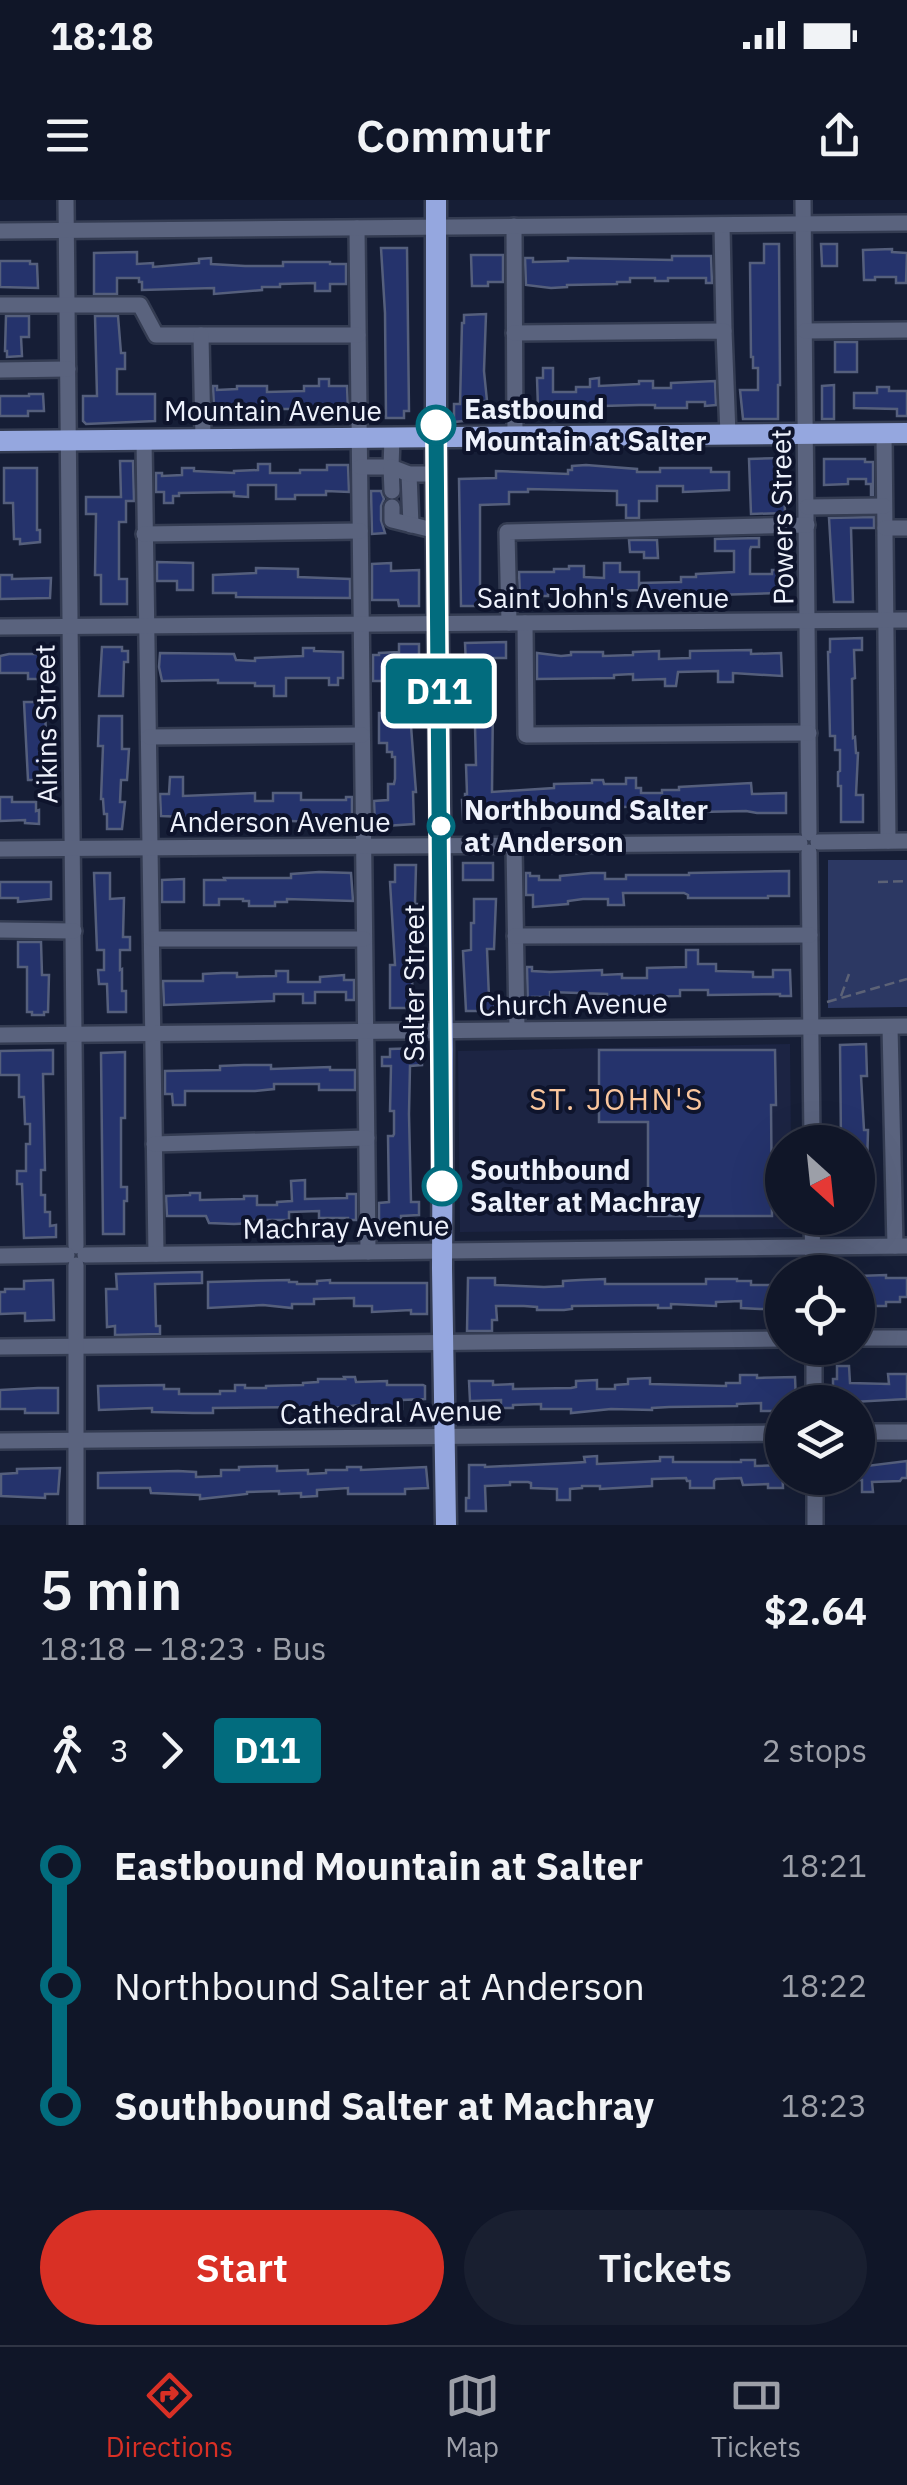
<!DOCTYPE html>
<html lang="en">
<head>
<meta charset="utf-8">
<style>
  body { margin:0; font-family:"IBM Plex Sans",sans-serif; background:#191f30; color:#f1f3f6; height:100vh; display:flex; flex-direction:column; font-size:38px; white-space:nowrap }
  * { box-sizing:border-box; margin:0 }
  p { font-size:32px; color:#9c9fa8 }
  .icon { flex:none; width:55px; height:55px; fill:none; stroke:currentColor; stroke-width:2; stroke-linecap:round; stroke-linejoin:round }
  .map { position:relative; height:1325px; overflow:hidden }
  .side { display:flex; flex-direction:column; background:#101628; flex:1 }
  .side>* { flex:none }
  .badge { padding:0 20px; border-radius:8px; font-size:35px; line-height:65px }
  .needle { width:65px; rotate:153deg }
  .tools { position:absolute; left:765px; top:925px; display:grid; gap:20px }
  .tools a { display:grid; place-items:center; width:110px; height:110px; border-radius:50%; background:#101628; box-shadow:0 10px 40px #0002,0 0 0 2px #303545; font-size:50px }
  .map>.badge { position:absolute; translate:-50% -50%; box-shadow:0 0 0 5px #fff }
  .legs { display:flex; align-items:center; gap:15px; height:110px; padding:0 40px; font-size:32px }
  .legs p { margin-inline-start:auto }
  .head { display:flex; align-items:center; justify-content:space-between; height:170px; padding:0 40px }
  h1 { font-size:55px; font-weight:600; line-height:75px }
  .primary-button { display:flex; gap:20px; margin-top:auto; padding:20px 40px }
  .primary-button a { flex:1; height:115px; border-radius:60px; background:#d93025; color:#fff; font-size:40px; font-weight:600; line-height:115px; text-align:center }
  .primary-button a+a { background:#191f30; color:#f1f3f6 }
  ul { padding:0 40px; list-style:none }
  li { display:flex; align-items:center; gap:35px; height:120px; font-size:38px }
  li i { display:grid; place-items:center; width:15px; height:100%; margin:0 12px; background:currentColor }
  li i::after { content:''; width:25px; height:25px; margin:-12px; border:8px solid; border-radius:50%; background:#101628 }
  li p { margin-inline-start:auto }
  li:first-child i { background:linear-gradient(#0000 50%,currentColor 0) }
  li:last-child i { background:linear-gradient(currentColor 50%,#0000 0) }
  .status { display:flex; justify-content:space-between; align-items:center; height:70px; padding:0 50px; background:#101628; direction:ltr }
  .status svg { height:28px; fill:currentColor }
  header { display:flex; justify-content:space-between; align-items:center; height:130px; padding:0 40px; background:#101628; font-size:45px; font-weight:600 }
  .dock { display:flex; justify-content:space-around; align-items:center; height:140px; border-top:2px solid #303545; background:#101628; font-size:28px; color:#9c9fa8 }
  .dock a { display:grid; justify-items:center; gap:5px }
  .dock .selected { color:#d93025 }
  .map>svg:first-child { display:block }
</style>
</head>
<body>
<div class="status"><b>18:18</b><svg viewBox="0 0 49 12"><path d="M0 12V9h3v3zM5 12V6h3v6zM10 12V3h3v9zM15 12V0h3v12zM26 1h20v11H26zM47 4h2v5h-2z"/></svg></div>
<header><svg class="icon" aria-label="menu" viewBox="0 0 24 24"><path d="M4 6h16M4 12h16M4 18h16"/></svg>Commutr<svg class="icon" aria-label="share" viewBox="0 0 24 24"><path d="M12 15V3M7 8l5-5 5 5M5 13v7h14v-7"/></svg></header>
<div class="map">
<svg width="907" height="1325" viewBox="0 0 907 1325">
  <rect width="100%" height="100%" fill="#161e36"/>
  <polygon fill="#1c2443" points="790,844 791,942 782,942 782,1018 791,1018 791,1029 460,1032 458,851"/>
  <polygon fill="#2c3863" points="828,660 907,660 907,807 828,808"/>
  <g fill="#25336c" stroke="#555f7c" stroke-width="2.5">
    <polygon points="764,44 779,44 780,185 778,185 778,219 743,219 740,190 758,190 758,168 753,168 753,157 751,157 750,63 764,63"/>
    <polygon points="821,44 837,44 837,66 822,66"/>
    <polygon points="381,48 407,48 409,211 404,211 404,218 386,218 385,113"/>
    <polygon points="892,49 892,52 907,53 906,83 896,83 896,77 875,77 875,80 864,80 863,50"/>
    <polygon points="137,52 137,64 153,63 153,67 199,63 199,59 211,58 211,64 245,66 283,66 283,62 330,62 330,64 346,64 346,84 330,84 330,91 315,91 315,83 280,84 280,87 262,87 262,90 214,94 214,88 142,90 142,82 139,82 139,78 117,78 117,94 94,94 94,53"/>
    <polygon points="471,55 503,55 503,82 488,82 488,86 472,86"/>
    <polygon points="672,56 711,56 712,83 706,83 706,78 668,78 668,81 655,81 655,78 630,78 630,82 617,82 617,84 567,85 567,87 551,88 526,85 525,58 533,58 533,62 568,61 568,58 672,60"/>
    <polygon points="0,61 30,61 30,64 37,64 38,88 0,87"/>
    <polygon points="486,114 484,171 487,201 482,201 482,219 454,222 454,204 460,204 462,123 464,123 464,115"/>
    <polygon points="6,116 29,116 29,137 21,137 22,156 7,157 7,151 5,151"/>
    <polygon points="95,116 118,116 121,153 125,153 125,169 117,169 117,194 155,194 155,221 86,224 83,221 83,196 97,196"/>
    <rect x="835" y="142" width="22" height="30"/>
    <polygon points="543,168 553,168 553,192 576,192 576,187 590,187 590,179 599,178 599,186 639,184 639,181 653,181 653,188 671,188 671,183 715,181 716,205 705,206 705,202 687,202 687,208 655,208 655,205 639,205 602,206 602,210 587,210 587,207 538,208 537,178 543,178"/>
    <polygon points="319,179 329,179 329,186 347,186 348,211 337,212 337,207 316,207 316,209 267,209 267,213 237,215 237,210 214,208 213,186 217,186 217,190 237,189 237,186 267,186 267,192 304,191 304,186 319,186"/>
    <polygon points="834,185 834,219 822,219 822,186"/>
    <polygon points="877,187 889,187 889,191 907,191 907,216 897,216 897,209 854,208 854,193 877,193"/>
    <polygon points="29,194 43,194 44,211 28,211 28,216 0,216 0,196 29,196"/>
    <polygon points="783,258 785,313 751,314 749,259"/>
    <polygon points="824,259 865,259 865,262 873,262 873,295 871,295 871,284 866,284 866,279 848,279 848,284 824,285"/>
    <polygon points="120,261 133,261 134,301 126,301 126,322 119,322 119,379 127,379 127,404 101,404 101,375 95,375 96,314 86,314 86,297 121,297"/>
    <polygon points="258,264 270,264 270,273 300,273 300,270 327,270 327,265 348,265 349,292 326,291 326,295 295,295 295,299 276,299 276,285 248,285 248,297 234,296 234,292 179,293 179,296 173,296 173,303 164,303 164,292 156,292 156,273 162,273 162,276 182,275 182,268 194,268 194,271 234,273 234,271 258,270"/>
    <polygon points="586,265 637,269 637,272 660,272 660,268 711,268 711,272 729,272 729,290 683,292 683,286 657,286 657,301 639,301 639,318 626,318 626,305 617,305 617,291 528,289 528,292 509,292 509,304 480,305 480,406 461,406 459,279 496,278 496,271 568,274 568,270 572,270 572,266"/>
    <polygon points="4,268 37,268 37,330 40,330 40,342 20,344 20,339 14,339 13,303 4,303"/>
    <polygon points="371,291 381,291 384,299 381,306 381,320 385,333 372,334"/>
    <polygon points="874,317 874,328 851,328 853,402 834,402 829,318"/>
    <polygon points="759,338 759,347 751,347 750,350 750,374 772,374 772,370 786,370 786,389 781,389 781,393 715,395 715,397 640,397 640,383 681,382 681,377 696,377 696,374 734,372 734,351 715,351 715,339"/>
    <polygon points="629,340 657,340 658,358 644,358 644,352 630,352"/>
    <polygon points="157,362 193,363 193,390 177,390 177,381 157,381"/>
    <polygon points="391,363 391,371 419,370 419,406 399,406 398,400 372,400 372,364"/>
    <polygon points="604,363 620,363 620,372 639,372 639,390 613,391 613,397 603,397 603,403 594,403 594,397 575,396 575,392 548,391 548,396 520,396 519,372 554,372 554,369 569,369 569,366 584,366 584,377 604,378"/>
    <polygon points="256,368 298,369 298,377 350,379 350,398 236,397 236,393 213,393 213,375 256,373"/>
    <polygon points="0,375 12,375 12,379 51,378 50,398 0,399"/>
    <polygon points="862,438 862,450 854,450 855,478 852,479 853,538 855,537 856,553 858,553 856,595 863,595 863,622 841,622 841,586 838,586 838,572 840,571 840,550 835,550 835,536 830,536 828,452 830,452 830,439"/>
    <polygon points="506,442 506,458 481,458 482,479 487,479 487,491 467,492 467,477 461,478 460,465 466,465 465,443"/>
    <polygon points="399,444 419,444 419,462 411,462 411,466 392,466 392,481 373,481 373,455 379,455 379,453 399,452"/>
    <polygon points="102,447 122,447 122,451 128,451 128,462 124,462 123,496 99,496"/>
    <polygon points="303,448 314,448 314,451 343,452 343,478 338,478 338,485 329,485 329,478 286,478 286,496 274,496 274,486 255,486 255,483 218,483 218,480 162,481 159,467 160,453 234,454 236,460 255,461 255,458 303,456"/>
    <polygon points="751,450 751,454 781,453 782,476 733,473 733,482 718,482 718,471 678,472 676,486 665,486 665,479 633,480 633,474 614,475 614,478 537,479 537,453 561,456 571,455 571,452 603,452 603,456 633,455 633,452 659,451 659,459 690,458 690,451"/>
    <polygon points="9,454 51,454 51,479 28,479 28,473 0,473 0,456"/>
    <polygon points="395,485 416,485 417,508 411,508 411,526 416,592 413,592 414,624 385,626 375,624 374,601 388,600 388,584 394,584 395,579 395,557 392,557 392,552 387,552 387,543 379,543 379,513 395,513"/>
    <polygon points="478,494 488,494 488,500 493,500 492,592 554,588 554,584 592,583 592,580 603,580 604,584 626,584 626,578 636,578 636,588 641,588 641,593 662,593 662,590 679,590 679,587 751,583 752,594 786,593 786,613 757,613 746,611 653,613 653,618 643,618 643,606 623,607 604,608 604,612 529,612 529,615 489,615 489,619 463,619 462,600 465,600 465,594 467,594 466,565 476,565 475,526 473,526 472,516 473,512 479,512"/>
    <polygon points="24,502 45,502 47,580 28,580"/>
    <polygon points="99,516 122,516 122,549 129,549 127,580 121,580 120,602 125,602 122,629 107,629 107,614 104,614 103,599 101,599 103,546 98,546"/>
    <polygon points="170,577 183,577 183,596 255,593 255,601 273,601 273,593 301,593 301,600 346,600 346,597 352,597 352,619 324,622 224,619 187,621 187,617 161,616 160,594 169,594"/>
    <polygon points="0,597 12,597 12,602 36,602 36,611 39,610 39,624 25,623 25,620 0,621"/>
    <rect x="463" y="663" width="30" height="17"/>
    <polygon points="395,665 416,665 415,704 417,704 417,778 412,778 413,808 390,808 390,765 395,765 390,682 395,682"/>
    <polygon points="789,671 789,696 768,696 768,698 688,698 688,695 684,693 623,693 624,705 608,705 608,699 583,699 568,701 568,704 533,707 533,695 526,695 526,673 530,673 530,676 539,676 539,680 560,680 560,676 591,673 605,673 605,679 626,679 626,675 689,675 689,673"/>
    <polygon points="319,672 351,673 353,701 287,699 287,702 275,702 275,706 249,706 249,701 243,701 243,699 219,699 219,705 204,705 204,680 225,680 224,678 291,678 291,674"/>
    <polygon points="94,673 110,673 110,699 124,698 123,737 130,737 130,750 120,750 120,770 122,769 122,791 126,791 126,812 108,812 107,784 99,784 98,770 104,770 104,750 97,750"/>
    <polygon points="184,679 184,702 162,702 162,680"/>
    <polygon points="0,682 51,682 51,699 18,702 18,698 0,698"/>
    <polygon points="474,699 496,699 494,749 487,749 489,798 495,798 495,811 466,811 463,751 471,750 471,723 474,723"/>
    <polygon points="18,742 41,742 42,775 49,775 48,812 44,812 44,815 32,815 32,812 27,812 27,767 18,767"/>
    <polygon points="686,750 698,750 698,764 716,764 716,771 753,772 753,777 773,777 773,770 790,770 791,796 780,796 780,794 708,795 708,790 680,790 680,796 607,797 607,794 550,792 550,797 532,797 532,810 528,810 527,767 532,767 532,771 550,772 602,770 602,775 622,774 622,778 647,778 647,768 686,767"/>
    <polygon points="276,771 288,771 288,782 320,782 320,777 344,775 344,780 354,780 354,800 346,800 346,792 315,792 315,803 303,803 303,794 274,794 274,801 164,805 163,781 203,781 203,774 222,773 237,773 237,777 276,776"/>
    <polygon points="866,844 867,876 861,876 864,930 868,930 867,969 858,969 858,942 841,942 840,845"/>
    <polygon points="422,848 422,865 410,866 409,914 411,1002 419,1002 419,1015 401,1016 401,1033 379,1034 379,1003 389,1002 388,936 393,936 394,934 394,911 390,911 391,866 382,866 382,857 390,857 390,849"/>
    <polygon points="53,850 53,874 43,874 45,970 41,970 41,995 45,995 45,1012 50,1012 50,1026 56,1025 56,1037 24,1038 22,984 17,984 17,971 26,971 26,944 30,944 30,924 25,924 24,897 19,897 19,875 0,875 0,851"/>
    <polygon points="599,850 775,850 776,905 771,905 772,1016 648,1016 648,922 599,922"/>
    <polygon points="125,852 125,918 121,918 121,987 127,987 127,1001 124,1001 124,1034 103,1034 101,853"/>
    <polygon points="244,865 271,865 271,869 330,867 330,870 355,870 355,890 319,890 319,884 274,884 274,889 255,891 185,891 185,905 173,905 172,894 165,894 165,871 220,870 220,866"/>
    <polygon points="305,980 305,999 347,998 347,994 356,994 356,1020 348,1020 348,1018 319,1018 319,1011 289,1012 289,1020 255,1020 255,1023 234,1024 209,1023 206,1016 167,1016 166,996 190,995 190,993 200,993 200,1000 244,999 244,996 257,996 257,1005 277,1005 277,1002 292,1001 291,981"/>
    <polygon points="202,1072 202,1083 155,1084 156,1126 160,1126 160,1134 115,1135 115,1126 107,1127 106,1089 117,1089 116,1074"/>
    <polygon points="886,1075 886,1078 907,1078 907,1097 900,1097 900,1102 886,1102 886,1106 868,1106 868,1097 858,1098 858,1076"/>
    <polygon points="468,1078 495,1078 495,1085 544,1087 563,1086 563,1081 580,1080 605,1079 605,1084 706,1084 706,1079 737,1079 737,1081 751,1081 751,1085 782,1085 782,1105 776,1105 776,1109 760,1109 741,1108 741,1101 716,1102 716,1106 671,1104 671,1108 658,1108 658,1105 572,1106 572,1109 564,1110 537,1110 537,1107 524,1106 496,1106 497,1120 492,1120 492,1131 467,1131"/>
    <polygon points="53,1080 54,1120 25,1121 25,1113 0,1114 0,1092 5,1092 5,1089 24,1089 24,1081"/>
    <polygon points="289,1080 289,1082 297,1082 297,1084 317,1084 317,1081 330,1080 330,1083 427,1083 427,1114 411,1114 411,1110 372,1112 372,1106 354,1106 354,1098 314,1099 314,1104 292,1104 292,1108 263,1105 208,1108 208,1082"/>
    <polygon points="837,1166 849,1166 850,1183 889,1184 888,1174 907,1174 907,1199 853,1202 853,1200 833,1200 833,1179 837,1179"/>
    <polygon points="740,1175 757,1175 757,1178 795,1177 796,1202 782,1202 782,1211 761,1211 761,1203 737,1204 737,1206 669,1207 652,1208 652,1210 611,1209 571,1213 571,1209 541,1209 541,1204 513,1205 513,1208 501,1208 501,1200 470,1201 469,1181 493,1181 493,1185 513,1184 513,1189 571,1188 576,1187 576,1181 597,1180 597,1189 615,1189 615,1185 628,1184 628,1179 650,1178 650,1184 726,1186 726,1183 740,1183"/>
    <polygon points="344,1177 355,1177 356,1182 387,1181 387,1185 423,1185 425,1186 425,1199 402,1200 402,1209 361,1208 361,1205 314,1210 314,1207 213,1208 213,1213 193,1213 152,1212 152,1208 99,1210 98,1186 164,1185 164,1189 179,1189 179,1194 220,1194 220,1191 235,1191 235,1185 245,1185 245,1188 266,1188 266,1186 303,1185 303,1183 318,1182 318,1179 345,1179"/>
    <polygon points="38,1188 58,1188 58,1213 25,1213 25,1209 0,1209 0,1190"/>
    <polygon points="597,1256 597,1264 660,1261 660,1257 673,1257 673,1262 741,1262 741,1260 755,1260 755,1266 782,1265 783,1288 768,1288 768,1284 743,1285 741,1278 716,1279 714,1281 714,1288 690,1288 690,1281 687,1281 686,1278 652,1279 652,1286 600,1289 600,1286 582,1286 582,1288 570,1289 570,1300 557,1300 557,1289 531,1288 531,1283 528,1282 510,1282 510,1285 485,1286 486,1311 466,1311 466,1298 469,1298 469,1265 485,1265 485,1267 570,1263 585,1262 584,1257"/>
    <polygon points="907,1261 907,1278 902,1278 900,1281 872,1282 873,1292 862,1292 862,1280 858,1280 858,1267"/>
    <polygon points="277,1266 277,1271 308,1270 308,1274 326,1273 326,1270 347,1270 347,1267 361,1267 361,1270 426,1267 428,1288 405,1289 405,1294 348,1294 348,1288 317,1290 317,1296 301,1297 301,1293 279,1294 279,1291 247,1292 247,1294 200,1299 200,1295 151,1293 150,1288 98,1288 98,1273 178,1271 196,1272 196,1277 221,1276 221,1270 239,1270 239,1267"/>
    <polygon points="60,1268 58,1294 45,1294 45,1298 1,1296 1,1274 17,1273 17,1269"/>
  </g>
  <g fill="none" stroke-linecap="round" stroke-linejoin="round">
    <defs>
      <g id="minor">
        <polyline points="66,0 76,1046"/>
        <polyline points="803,0 809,633"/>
        <polyline points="722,25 724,131"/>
        <polyline points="514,26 515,237"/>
        <polyline points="357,28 368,1052"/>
        <polyline points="0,31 907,23"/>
        <polyline points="0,105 140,105 156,135 358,135"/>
        <polyline points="805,131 907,130"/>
        <polyline points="514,133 724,131 728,235"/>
        <polyline points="201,135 203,239"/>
        <polyline points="0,170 68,169"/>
        <polyline points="884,233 888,641"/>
        <polyline points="144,240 156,1054"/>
        <polyline points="360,267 391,267 392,238"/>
        <polyline points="409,274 411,325"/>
        <polyline points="392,291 391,267 409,274 436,274"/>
        <polyline points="392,307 392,320 437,331"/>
        <polyline points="807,307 884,306"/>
        <polyline points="885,328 907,328"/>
        <polyline points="144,334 360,331"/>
        <polyline points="509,423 507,332 807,325"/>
        <polyline points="525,423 526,535 809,533"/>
        <polyline points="0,427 907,420"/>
        <polyline points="149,537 362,535"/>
        <polyline points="818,642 907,641"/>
        <polyline points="514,645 517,829"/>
        <polyline points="0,649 800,643"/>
        <polyline points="809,652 812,942"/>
        <polyline points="0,730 74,731"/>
        <polyline points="515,736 810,735"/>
        <polyline points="152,739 364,739"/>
        <polyline points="890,827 895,1046"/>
        <polyline points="0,835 907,826"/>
        <polyline points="154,944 367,938"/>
        <polyline points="812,1018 813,1072"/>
        <polyline points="85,1055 907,1046"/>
        <polyline points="0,1056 67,1055"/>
        <polyline points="858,1138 907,1138"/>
        <polyline points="0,1147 782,1139"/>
        <polyline points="814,1148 814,1202"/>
        <polyline points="858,1232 907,1232"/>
        <polyline points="0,1241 782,1233"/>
        <polyline points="815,1278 815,1325"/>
        <polyline points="76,1325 76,1065"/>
      </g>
      <g id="major">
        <polyline points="436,0 436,274 443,849 442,1068 446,1325"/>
        <polyline points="0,241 907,233"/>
      </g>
    </defs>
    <use href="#minor" stroke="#343c52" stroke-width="20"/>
    <use href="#major" stroke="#343c52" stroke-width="25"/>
    <g stroke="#5c6276" stroke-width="2.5" stroke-dasharray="10 5" stroke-linecap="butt">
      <polyline points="878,682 907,681"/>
      <polyline points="841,796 849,774"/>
      <polyline points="827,802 907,779"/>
    </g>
    <use href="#minor" stroke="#5a637e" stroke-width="15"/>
    <use href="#major" stroke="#95a7df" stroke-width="20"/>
  </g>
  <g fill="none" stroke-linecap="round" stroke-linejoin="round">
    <defs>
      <polyline id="line-1" points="436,225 442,986"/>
    </defs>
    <use href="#line-1" stroke="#fff" stroke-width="22"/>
    <use href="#line-1" stroke="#026c7e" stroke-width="15"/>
  </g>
  <g fill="#fff" stroke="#026c7e" stroke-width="5">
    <circle cx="436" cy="225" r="18"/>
    <circle cx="441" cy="626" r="12"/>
    <circle cx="442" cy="986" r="18"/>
  </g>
  <g text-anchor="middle" stroke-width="8" stroke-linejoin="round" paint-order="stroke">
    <g font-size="28" font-weight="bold" fill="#eef2fc" stroke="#0e142c" text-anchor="start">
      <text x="464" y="219">Eastbound<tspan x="464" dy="32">Mountain at Salter</tspan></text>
      <text x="464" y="620">Northbound Salter<tspan x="464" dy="32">at Anderson</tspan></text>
      <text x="470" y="980">Southbound<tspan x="470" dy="32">Salter at Machray</tspan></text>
    </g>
    <g font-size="28" fill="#eef2fc" stroke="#0e142c">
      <text x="273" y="221">Mountain Avenue</text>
      <text transform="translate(782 317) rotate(-91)" y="10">Powers Street</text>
      <text x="603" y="408">Saint John's Avenue</text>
      <text transform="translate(46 524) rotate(-91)" y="10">Aikins Street</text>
      <text x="280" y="632">Anderson Avenue</text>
      <text transform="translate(414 783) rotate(-90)" y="10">Salter Street</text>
      <text transform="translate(573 804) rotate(-1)" y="10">Church Avenue</text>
      <text transform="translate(346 1027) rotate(-1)" y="10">Machray Avenue</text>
      <text transform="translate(391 1212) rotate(-1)" y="10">Cathedral Avenue</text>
    </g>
    <g font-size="30" letter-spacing="2.5" fill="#fac69d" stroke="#0e142c">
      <text x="617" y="910">ST. JOHN'S</text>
    </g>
  </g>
</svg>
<div class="tools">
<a><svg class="needle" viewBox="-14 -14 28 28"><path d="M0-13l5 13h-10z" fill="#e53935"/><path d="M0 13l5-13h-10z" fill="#9c9fa8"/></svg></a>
<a><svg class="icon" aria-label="locate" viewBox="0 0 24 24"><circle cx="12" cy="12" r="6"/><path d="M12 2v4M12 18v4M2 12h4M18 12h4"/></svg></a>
<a><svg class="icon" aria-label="layers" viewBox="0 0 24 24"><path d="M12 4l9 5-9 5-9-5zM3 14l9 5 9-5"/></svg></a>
</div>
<b class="badge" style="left:439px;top:491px;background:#026c7e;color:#fff">D11</b>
</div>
<section class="side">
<div class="head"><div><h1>5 min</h1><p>18:18 – 18:23 · Bus</p></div><b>$2.64</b></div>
<div class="legs"><svg class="icon" aria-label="walk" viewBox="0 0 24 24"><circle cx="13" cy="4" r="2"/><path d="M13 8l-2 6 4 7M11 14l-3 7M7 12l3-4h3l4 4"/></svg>3<svg class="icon" aria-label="forward" viewBox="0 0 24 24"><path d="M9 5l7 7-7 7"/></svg><b class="badge" style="background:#026c7e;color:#fff">D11</b><p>2 stops</p></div>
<ul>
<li><i style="color:#026c7e"></i><b>Eastbound Mountain at Salter</b><p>18:21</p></li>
<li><i style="color:#026c7e"></i><span>Northbound Salter at Anderson</span><p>18:22</p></li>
<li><i style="color:#026c7e"></i><b>Southbound Salter at Machray</b><p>18:23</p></li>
</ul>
<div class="primary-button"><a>Start</a><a>Tickets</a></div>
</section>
<nav class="dock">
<a class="selected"><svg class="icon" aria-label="directions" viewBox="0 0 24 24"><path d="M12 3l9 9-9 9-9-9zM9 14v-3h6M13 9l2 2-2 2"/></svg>Directions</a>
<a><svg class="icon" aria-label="map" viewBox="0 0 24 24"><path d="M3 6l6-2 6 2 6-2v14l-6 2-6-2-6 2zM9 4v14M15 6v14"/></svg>Map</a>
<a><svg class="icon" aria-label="tickets" viewBox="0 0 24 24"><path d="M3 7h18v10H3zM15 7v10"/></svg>Tickets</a>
</nav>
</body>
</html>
